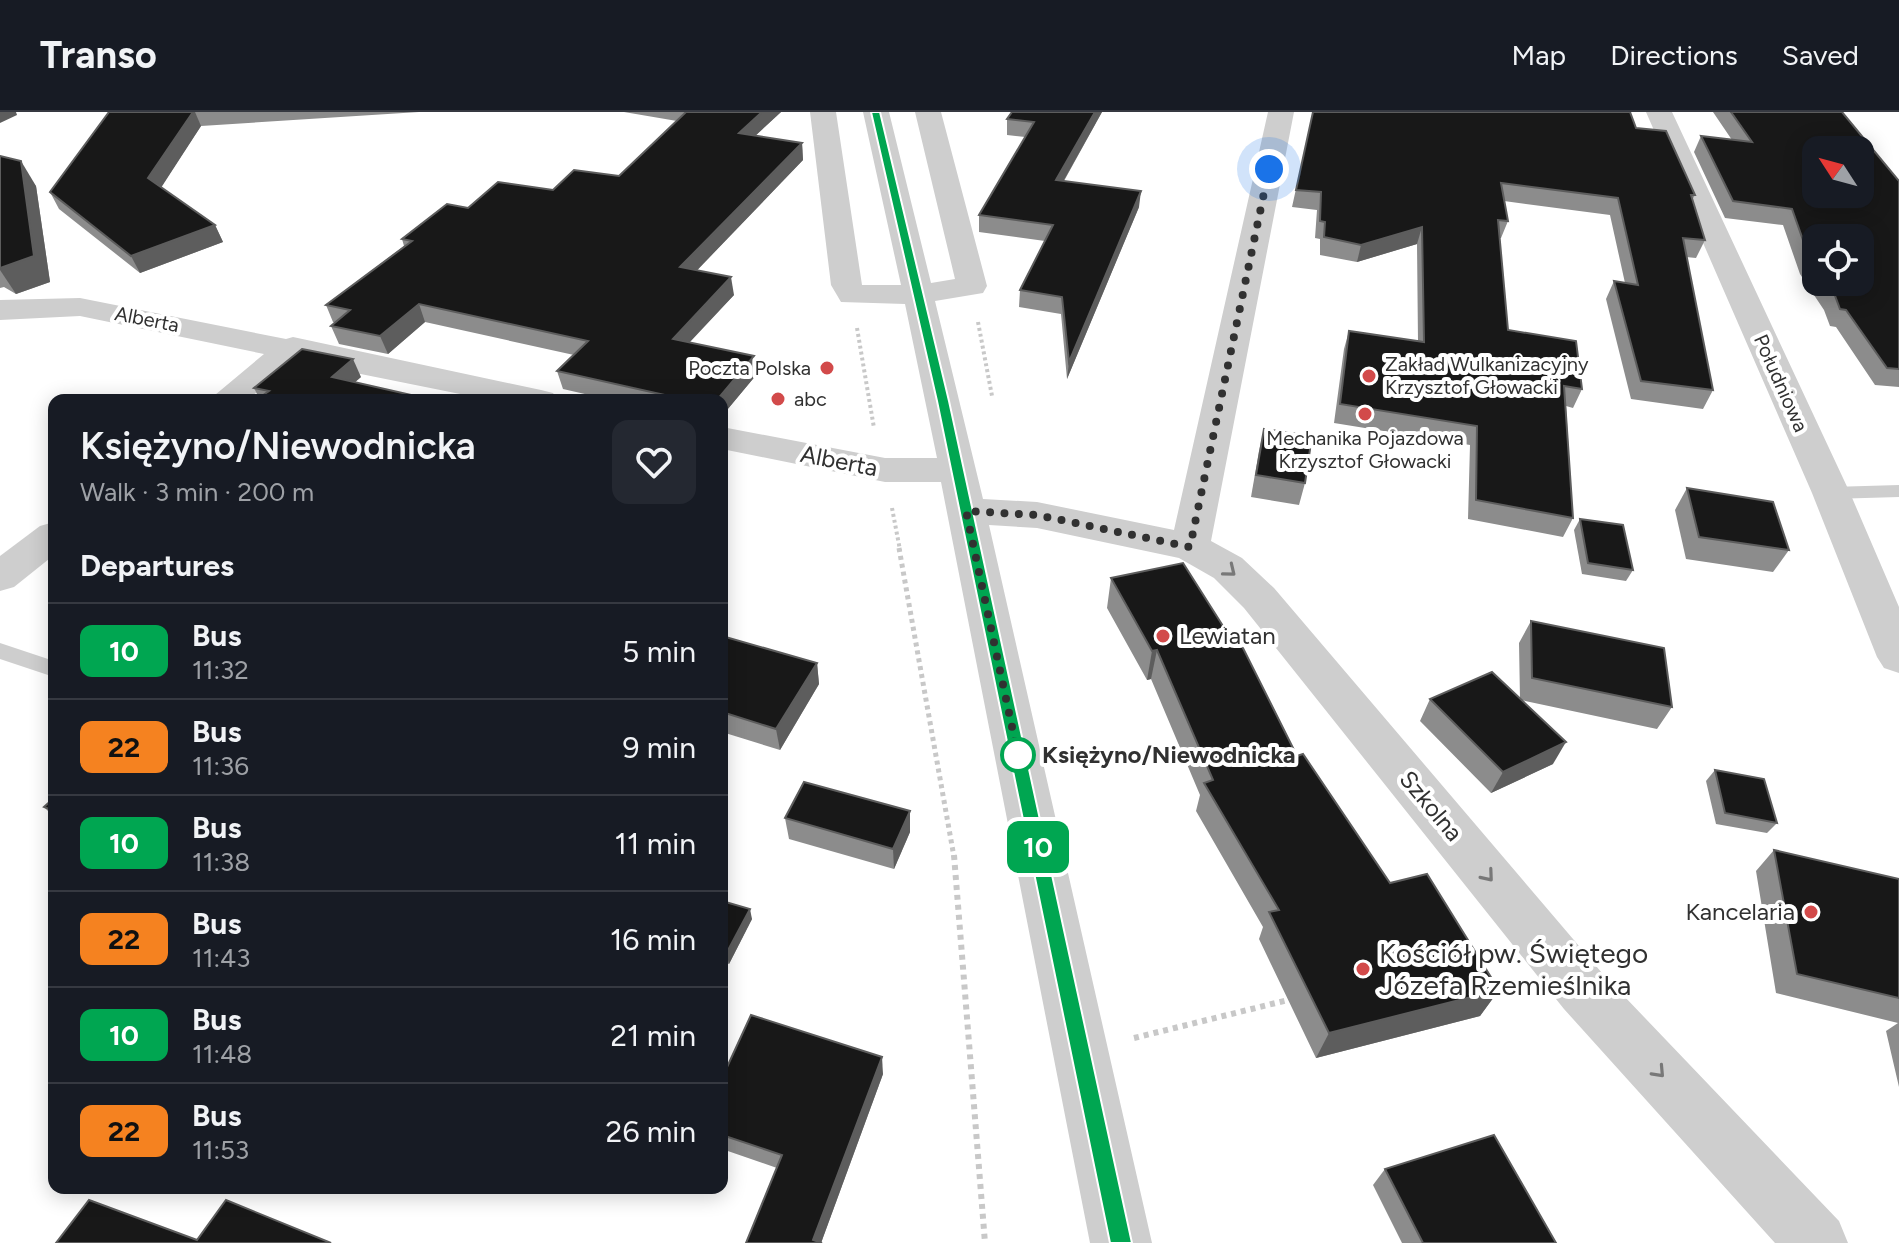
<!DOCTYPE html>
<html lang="en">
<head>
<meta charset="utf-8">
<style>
  body { margin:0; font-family:Figtree,sans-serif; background:#242831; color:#f1f3f6; height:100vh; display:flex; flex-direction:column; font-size:30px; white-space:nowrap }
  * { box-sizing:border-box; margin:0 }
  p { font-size:26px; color:#9ea1a6 }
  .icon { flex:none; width:44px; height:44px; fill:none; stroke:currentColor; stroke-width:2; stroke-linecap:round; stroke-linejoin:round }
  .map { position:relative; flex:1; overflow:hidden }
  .details { position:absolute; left:48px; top:282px; width:680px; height:800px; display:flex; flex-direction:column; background:#171b24; border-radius:16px; box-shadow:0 4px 20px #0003 }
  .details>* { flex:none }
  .badge { padding:0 16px; border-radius:12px; font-size:28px; line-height:52px }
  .needle { width:52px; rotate:306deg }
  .controls { position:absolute; left:1802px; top:24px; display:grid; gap:16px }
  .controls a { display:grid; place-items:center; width:72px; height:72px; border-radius:16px; background:#171b24; box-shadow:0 4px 20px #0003; font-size:40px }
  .you { position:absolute; width:40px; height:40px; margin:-20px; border:6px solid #fff; border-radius:50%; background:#1a73e8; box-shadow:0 0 0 12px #1a73e833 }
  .map>.badge { position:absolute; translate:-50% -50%; box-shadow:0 0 0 4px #fff }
  h2 { padding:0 32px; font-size:30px; line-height:72px }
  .round { display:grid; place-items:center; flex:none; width:84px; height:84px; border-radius:16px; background:#242831 }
  .head { display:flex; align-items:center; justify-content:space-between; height:136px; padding:0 32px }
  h1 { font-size:38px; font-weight:600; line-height:60px }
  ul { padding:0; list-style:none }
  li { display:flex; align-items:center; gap:24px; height:96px; padding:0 32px; border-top:2px solid #363941 }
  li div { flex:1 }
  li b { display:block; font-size:30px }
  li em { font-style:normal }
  li .badge { min-width:88px; font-weight:700; text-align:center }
  header { display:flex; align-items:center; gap:48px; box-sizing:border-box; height:112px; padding:0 40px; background:#171b24; border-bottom:2px solid #363941 }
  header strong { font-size:38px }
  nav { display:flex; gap:44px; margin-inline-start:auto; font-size:28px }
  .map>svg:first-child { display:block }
</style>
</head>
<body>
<header>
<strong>Transo</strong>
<nav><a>Map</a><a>Directions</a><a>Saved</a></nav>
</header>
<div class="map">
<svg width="1899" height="1131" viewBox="0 0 1899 1131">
  <rect width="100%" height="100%" fill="#fff"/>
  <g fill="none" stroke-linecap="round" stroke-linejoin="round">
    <g stroke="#c8c8c8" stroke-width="4" stroke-dasharray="3 3" stroke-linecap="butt">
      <polyline points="978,210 992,284"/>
      <polyline points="857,216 874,316"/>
      <polyline points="892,396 900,438"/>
    </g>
    <polyline stroke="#c8c8c8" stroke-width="5" stroke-dasharray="4 4" stroke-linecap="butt" points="899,436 954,745"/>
    <g stroke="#c8c8c8" stroke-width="6" stroke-dasharray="5 5" stroke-linecap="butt">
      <polyline points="954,743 985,1131"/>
      <polyline points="1134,926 1288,888"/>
    </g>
    <g fill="#cecece" fill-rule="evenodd">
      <polygon points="1899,373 1899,385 1831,387 1822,381 1831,375"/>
      <polygon points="0,531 54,549 54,565 0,547"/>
    </g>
    <g fill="#cecece" fill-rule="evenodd">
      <polygon points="810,0 836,0 862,173 901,173 863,0 889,0 931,171 955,167 915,0 941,0 987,174 983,181 935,189 983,387 1037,390 1174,418 1268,0 1294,0 1211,429 1242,446 1274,476 1602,861 1839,1109 1848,1131 1775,1131 1564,897 1244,496 1214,466 1179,446 1037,416 989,413 1152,1131 1090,1131 941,370 885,370 722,337 722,315 885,346 937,346 905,192 841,190 831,173"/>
      <polygon points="1646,0 1672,0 1850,381 1899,495 1899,561 1884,556 1877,545 1812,381"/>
      <polygon points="80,186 286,227 293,225 541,278 553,281 558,288 490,288 296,249 247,288 209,288 264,242 80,204 0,208 0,188"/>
      <polygon points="54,410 54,443 14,475 0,479 0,444 40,414"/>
    </g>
  </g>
  <g fill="#8c8c8c" fill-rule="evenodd">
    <polygon points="109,0 419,0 201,14 161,75 215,113 223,130 140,161 59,97 50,80"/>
    <polygon points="624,0 781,0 755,24 802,31 803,48 697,158 734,183 689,230 757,262 722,304 722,288 611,288 563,277 557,259 574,243 425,210 388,242 339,232 331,214 335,211 333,210 326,193 404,134 402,127 468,96 619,64 677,9"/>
    <polygon points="1102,0 1064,69 1139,95 1067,267 1061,202 1019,195 1020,178 1045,129 979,120 979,103 1025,25 1007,23 1007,7"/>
    <polygon points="1313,0 1636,16 1695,83 1692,88 1705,128 1696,146 1686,145 1713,278 1703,297 1631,287 1606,187 1614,169 1625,171 1610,103 1504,89 1508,109 1501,126 1499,126 1508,218 1582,277 1573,296 1566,294 1573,406 1563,425 1468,407 1470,333 1334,311 1344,237 1349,219 1418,229 1417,132 1357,150 1320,143 1320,127 1315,126 1317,98 1292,95"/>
    <path d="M1713,0H1842L1899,69V275L1875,273L1836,215L1830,214L1824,198L1800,162L1783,113L1725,106L1694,40L1701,24L1732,28ZM1816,126L1860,170H1816Z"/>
    <polygon points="0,44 36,74 50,170 16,182 4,175 0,176"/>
    <polygon points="361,265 355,270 259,286 254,276"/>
    <polygon points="1264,317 1305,371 1299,393 1251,385 1259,339"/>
    <polygon points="1687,376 1789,438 1773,460 1686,447 1675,398"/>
    <polygon points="1580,407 1633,458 1626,469 1582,462 1574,418"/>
    <polygon points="1111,466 1297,644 1390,771 1499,878 1480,904 1316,946 1259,827 1263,815 1196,699 1200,683 1151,567 1147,568 1107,496"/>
    <polygon points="1531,509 1672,595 1657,617 1521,588 1553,652 1491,681 1420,609 1430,587 1520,587 1519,531"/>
    <polygon points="722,524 817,551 819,572 780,638 722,620"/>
    <polygon points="1715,658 1777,711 1767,721 1716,712 1706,669"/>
    <polygon points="54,686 54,705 44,695"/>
    <polygon points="785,706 910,720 894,757 789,727"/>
    <polygon points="1774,738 1899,767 1899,975 1886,919 1898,911 1776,881 1756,759"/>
    <polygon points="722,789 752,807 729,852 722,849"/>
    <polygon points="883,962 821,1131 777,1056 722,1037 722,966"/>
    <polygon points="1385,1057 1556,1131 1402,1131 1373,1073"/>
  </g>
  <g fill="#5d5d5d">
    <polygon points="0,0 16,0 17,3 0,11"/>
    <polygon points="193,0 195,0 201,14 157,82 148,66"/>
    <polygon points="762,0 781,0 741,37 739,21"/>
    <polygon points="1095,0 1102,0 1055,84 1056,68"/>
    <polygon points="802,31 803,48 683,173 680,155"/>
    <polygon points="21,49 36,74 50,170 16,182 0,158 0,156"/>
    <polygon points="1141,79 1139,95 1067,267 1069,250"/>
    <polygon points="215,113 223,130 140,161 131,144"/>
    <polygon points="1422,115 1417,132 1357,150 1361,133"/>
    <polygon points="731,165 734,183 676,245 673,227"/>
    <polygon points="419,192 425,210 388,242 380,224"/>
    <polygon points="754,244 757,262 722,304 722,288 717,288"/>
    <polygon points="353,247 361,265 340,283 332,265"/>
    <polygon points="1157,538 1151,567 1147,568 1152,539"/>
    <polygon points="817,551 819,572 780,638 776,617"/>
    <polygon points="1566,630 1553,652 1491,681 1503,660"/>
    <polygon points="910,699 910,720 894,757 893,737"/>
    <polygon points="750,797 752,807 729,852 726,842"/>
    <polygon points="1499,878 1480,904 1316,946 1329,921"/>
    <polygon points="882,945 883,962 821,1131 813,1128"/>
  </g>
  <g fill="#181818" stroke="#5d5d5d" stroke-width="2" fill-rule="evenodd">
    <polygon points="109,0 193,0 148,66 215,113 131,144 50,80"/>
    <polygon points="686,0 762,0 739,21 802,31 680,155 731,165 673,227 754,244 717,288 687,288 557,259 588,229 419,192 380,224 331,214 350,198 326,193 412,129 402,127 447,92 468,96 498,70 553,78 574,58 619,64"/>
    <polygon points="1012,0 1095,0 1056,68 1141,79 1069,250 1062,185 1020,178 1053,113 979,103 1034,10 1007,7"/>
    <polygon points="1313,0 1630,0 1636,16 1666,19 1695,83 1691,83 1705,128 1683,126 1713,278 1641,269 1614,169 1638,173 1618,86 1501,71 1508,109 1498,108 1508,218 1576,229 1582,277 1564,274 1573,406 1476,388 1477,314 1340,292 1349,219 1424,230 1422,115 1361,133 1324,125 1325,110 1320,109 1321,80 1296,78"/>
    <path d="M1731,0H1842L1899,69V257L1887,256L1846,198L1840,197L1834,181L1827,170H1860V126H1816V155L1809,145L1792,97L1733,89L1701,24L1752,30ZM1816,38H1860V82H1816Z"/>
    <polygon points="0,44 21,49 34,144 0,156"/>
    <polygon points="302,237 353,247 332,265 433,288 256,288 269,279 254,276"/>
    <polygon points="1264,317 1312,324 1305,371 1256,363"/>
    <polygon points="1687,376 1773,390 1789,438 1699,425"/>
    <polygon points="1580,407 1623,413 1633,458 1588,451"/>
    <polygon points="1183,451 1235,533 1241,532 1297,644 1303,642 1390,771 1427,762 1499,878 1329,921 1269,800 1279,798 1204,671 1213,668 1157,538 1152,539 1111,466"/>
    <polygon points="1531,509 1664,536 1672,595 1532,566"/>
    <polygon points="722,524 817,551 776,617 722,600"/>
    <polygon points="1492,560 1566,630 1503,660 1430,587"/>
    <polygon points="1715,658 1764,667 1777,711 1725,701"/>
    <polygon points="804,670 910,699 893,737 785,706"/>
    <polygon points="54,686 54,699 44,695"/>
    <polygon points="1774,738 1899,767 1899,886 1797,862"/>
    <polygon points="722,789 750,797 726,842 722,840"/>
    <polygon points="751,903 882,945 813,1128 822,1131 746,1131 782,1043 722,1023 722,966"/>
    <polygon points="1494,1023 1556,1131 1423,1131 1385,1057"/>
    <polygon points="89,1088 197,1128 226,1088 331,1131 56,1131"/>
  </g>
  <defs><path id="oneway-chevron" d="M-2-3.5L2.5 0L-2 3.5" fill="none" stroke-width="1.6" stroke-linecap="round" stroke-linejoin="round" transform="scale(2)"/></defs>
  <g stroke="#787878">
    <use href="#oneway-chevron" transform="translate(1230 459) rotate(39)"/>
    <use href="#oneway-chevron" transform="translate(1488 764) rotate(50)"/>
    <use href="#oneway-chevron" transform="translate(1659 960) rotate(47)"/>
  </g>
  <polygon fill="#00a651" stroke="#fff" stroke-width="2" points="871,0 880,0 949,289 1132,1131 1110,1131 937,289"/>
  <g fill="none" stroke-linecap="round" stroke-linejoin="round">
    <polyline stroke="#313131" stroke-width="8" stroke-dasharray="0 14.4" points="1018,643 966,399 1037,403 1190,435 1269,57"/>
  </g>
  <g fill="#d24a4a" stroke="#fff" stroke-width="3">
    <circle cx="827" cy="256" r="8"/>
    <circle cx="1369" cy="264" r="8"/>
    <circle cx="778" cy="287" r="8"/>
    <circle cx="1365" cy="302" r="8"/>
    <circle cx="1163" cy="524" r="8"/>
    <circle cx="1811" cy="800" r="8"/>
    <circle cx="1363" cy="857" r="8"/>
  </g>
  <circle fill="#fff" stroke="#00a651" stroke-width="4" cx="1018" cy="643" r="16"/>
  <g text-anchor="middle" stroke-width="8" stroke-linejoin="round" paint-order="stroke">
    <g font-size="20" fill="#313131" stroke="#fff">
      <text transform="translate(147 207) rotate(11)" y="7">Alberta</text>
      <text transform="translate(1781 271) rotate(66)" y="7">Południowa</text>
    </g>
    <g font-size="20" fill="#313131" stroke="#fff" text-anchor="start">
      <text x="1385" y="259">Zakład Wulkanizacyjny<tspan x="1385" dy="23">Krzysztof Głowacki</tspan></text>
      <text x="811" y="263" text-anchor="end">Poczta Polska</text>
      <text x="794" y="294">abc</text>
      <text x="1365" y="333" text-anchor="middle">Mechanika Pojazdowa<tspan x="1365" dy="23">Krzysztof Głowacki</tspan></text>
    </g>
    <g font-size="24" fill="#313131" stroke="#fff">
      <text transform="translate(839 349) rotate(11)" y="8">Alberta</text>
      <text transform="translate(1431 694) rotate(50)" y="8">Szkolna</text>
    </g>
    <g font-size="24" fill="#313131" stroke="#fff" text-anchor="start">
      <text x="1179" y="532">Lewiatan</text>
      <text x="1795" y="808" text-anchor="end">Kancelaria</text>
    </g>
    <g font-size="24" font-weight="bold" fill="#313131" stroke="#fff" text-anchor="start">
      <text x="1042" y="651">Księżyno/Niewodnicka</text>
    </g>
    <g font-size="28" fill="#313131" stroke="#fff" text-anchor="start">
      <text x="1379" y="851">Kościół pw. Świętego<tspan x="1379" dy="32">Józefa Rzemieślnika</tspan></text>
    </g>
  </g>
</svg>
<div class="controls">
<a><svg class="needle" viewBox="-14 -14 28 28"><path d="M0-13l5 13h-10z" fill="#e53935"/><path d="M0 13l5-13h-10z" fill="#9ea1a6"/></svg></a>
<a><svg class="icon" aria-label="locate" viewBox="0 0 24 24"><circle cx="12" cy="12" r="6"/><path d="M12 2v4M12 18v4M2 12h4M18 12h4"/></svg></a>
</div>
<div class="you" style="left:1269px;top:57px"></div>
<b class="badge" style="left:1038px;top:735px;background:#00a651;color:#fff">10</b>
<section class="details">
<div class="head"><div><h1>Księżyno/Niewodnicka</h1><p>Walk · 3 min · 200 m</p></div><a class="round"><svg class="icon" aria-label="heart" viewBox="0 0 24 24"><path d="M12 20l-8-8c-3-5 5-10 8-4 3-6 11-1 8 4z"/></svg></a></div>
<h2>Departures</h2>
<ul>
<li><span class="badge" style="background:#00a651;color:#fff">10</span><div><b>Bus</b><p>11:32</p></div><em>5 min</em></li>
<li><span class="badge" style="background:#f58220;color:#111">22</span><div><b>Bus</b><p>11:36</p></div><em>9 min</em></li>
<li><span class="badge" style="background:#00a651;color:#fff">10</span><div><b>Bus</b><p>11:38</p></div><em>11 min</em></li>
<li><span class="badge" style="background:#f58220;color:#111">22</span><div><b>Bus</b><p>11:43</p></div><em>16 min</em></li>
<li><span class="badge" style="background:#00a651;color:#fff">10</span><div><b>Bus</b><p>11:48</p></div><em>21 min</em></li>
<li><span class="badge" style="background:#f58220;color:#111">22</span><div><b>Bus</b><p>11:53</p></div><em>26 min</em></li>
</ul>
</section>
</div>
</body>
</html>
